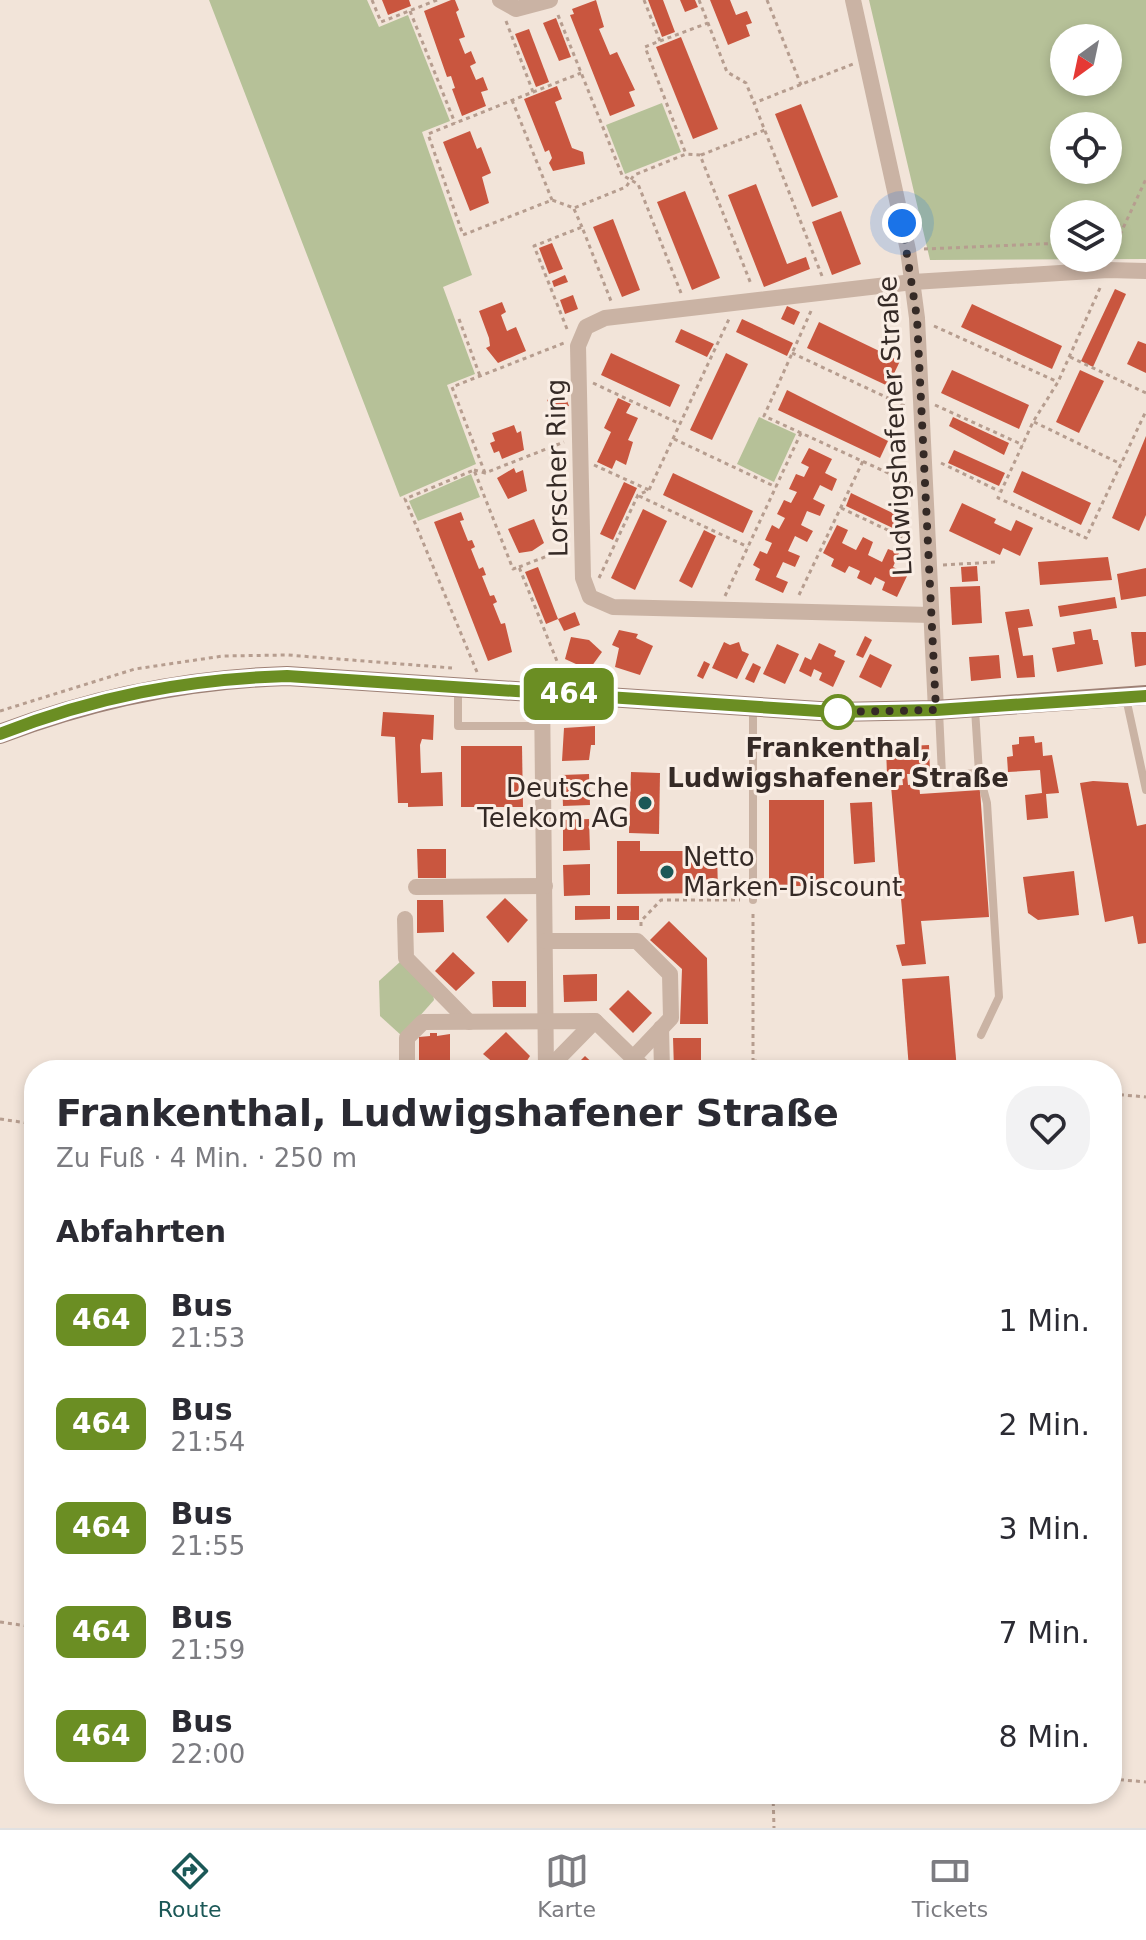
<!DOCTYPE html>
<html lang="de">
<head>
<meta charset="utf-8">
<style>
  body { margin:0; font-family:"DejaVu Sans",sans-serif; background:#f2f2f3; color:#2b2b33; height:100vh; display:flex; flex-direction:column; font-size:30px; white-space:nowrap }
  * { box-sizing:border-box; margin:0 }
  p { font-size:26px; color:#7c7c81 }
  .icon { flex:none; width:44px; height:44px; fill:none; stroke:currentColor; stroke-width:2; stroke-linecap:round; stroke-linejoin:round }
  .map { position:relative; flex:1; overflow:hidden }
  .sheet { position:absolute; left:24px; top:1060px; width:1098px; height:744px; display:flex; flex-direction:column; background:#fff; border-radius:32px; box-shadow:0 4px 12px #0003 }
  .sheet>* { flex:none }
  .badge { padding:0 16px; border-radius:12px; font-size:28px; line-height:52px }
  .needle { width:52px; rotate:213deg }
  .tools { position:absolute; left:1050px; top:24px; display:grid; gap:16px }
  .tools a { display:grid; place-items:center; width:72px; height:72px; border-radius:50%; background:#fff; box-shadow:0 4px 12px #0003; font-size:40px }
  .you { position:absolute; width:40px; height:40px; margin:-20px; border:6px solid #fff; border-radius:50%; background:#1a73e8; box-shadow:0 0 0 12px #1a73e833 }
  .map>.badge { position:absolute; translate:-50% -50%; box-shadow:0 0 0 4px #fff }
  h2 { padding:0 32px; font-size:30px; line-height:72px }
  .round { display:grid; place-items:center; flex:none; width:84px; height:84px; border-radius:32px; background:#f2f2f3 }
  .headline { display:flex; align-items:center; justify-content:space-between; height:136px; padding:0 32px }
  h1 { font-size:38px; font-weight:700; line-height:60px }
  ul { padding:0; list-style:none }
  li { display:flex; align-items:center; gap:24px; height:104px; padding:0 32px }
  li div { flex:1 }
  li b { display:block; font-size:30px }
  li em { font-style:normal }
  li .badge { min-width:88px; font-weight:700; text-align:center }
  .menu { display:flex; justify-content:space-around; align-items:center; height:112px; border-top:2px solid #e1e1e2; background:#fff; font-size:22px; color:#7c7c81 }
  .menu a { display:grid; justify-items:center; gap:4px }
  .menu .selected { color:#1b5857 }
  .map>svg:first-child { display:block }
</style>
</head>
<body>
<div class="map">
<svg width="1146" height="1828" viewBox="0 0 1146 1828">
  <rect width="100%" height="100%" fill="#f2e4d9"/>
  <g fill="#b6c198" fill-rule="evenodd">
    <polygon points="209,0 367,0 379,27 408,15 450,121 422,132 472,275 443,287 475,374 447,385 476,464 400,497"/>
    <path d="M869,0H1146V259L930,260ZM1064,38H1108V82H1064ZM1064,126H1108V170H1064ZM1108,214V258H1064V214Z"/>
    <polygon points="662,103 681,152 625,174 606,125"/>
    <polygon points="759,417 796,434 774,482 737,464"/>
    <polygon points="471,474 480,497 418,521 409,501"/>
    <polygon points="401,961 433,994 434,1000 402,1036 380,1016 379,981"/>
  </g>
  <g fill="#c9563f">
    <polygon points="382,0 409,0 411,6 388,15"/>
    <polygon points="451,0 455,0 459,10 456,12 465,37 459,39 465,54 471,51 476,63 470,66 476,80 483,77 488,90 481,92 486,106 462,116 452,89 455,88 451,76 447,77 424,11"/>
    <polygon points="596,0 604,27 599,29 610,55 617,52 635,90 629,92 635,106 610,116 570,15 574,14 572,9"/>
    <polygon points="648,0 663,0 675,32 662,37"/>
    <polygon points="680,0 695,0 698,7 685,12"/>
    <polygon points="710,0 730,0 736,15 747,11 752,23 746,25 750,36 728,45"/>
    <polygon points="556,18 571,57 559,61 543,23"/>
    <polygon points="529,29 549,82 536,87 515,34"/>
    <polygon points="681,37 718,129 693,139 656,47"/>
    <polygon points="557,86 562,99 555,102 572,148 583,152 585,164 553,171 549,163 552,158 549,150 545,152 524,99"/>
    <polygon points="801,104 838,197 812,207 775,114"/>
    <polygon points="470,131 477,149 481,147 491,173 482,177 489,203 470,211 443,142"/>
    <polygon points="756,184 787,264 806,257 810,269 764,287 728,195"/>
    <polygon points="685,191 720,278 692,290 657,202"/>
    <polygon points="841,211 861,264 832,275 812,222"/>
    <polygon points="613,219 640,290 622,297 593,227"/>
    <polygon points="552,243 563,269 549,274 539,248"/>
    <polygon points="565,275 568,282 554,287 552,281"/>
    <polygon points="1115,289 1126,294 1093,367 1081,361"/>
    <polygon points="573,295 578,309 565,314 560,300"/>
    <polygon points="502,302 506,312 501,315 507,331 516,327 526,351 498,363 486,348 490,346 489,338 479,311"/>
    <polygon points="972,304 1062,346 1052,369 961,327"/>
    <polygon points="787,306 800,312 794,325 781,319"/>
    <polygon points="742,319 793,343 787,356 736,332"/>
    <polygon points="819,322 900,361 888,386 807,348"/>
    <polygon points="681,329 714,344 707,357 675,342"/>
    <polygon points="1138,341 1146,344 1146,373 1127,364"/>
    <polygon points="611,353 680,385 670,407 601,375"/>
    <polygon points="726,353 748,364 712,440 690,430"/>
    <polygon points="952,370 1029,405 1019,429 941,393"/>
    <polygon points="1080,370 1104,381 1079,433 1056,422"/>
    <polygon points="787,390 888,441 880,458 778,410"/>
    <polygon points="564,393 569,406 551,409 547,400"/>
    <polygon points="618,398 631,404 626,413 638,418 628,440 633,442 626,465 616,460 612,469 597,462 611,432 604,428"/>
    <polygon points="953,417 1009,443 1004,455 949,426"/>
    <polygon points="514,425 517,433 521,431 524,450 502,459 499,451 494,453 490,443 495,441 492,433"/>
    <polygon points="1146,436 1146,515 1139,531 1112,518"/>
    <polygon points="809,448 832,459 825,473 837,479 832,491 820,485 813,499 825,505 820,516 807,511 801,525 813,531 807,542 795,536 788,551 800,556 795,567 783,562 776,577 788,582 783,593 755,580 760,569 753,565 760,551 767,554 772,543 765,540 772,525 779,529 785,518 777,514 784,500 791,503 797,492 789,489 796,474 804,477 809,467 801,463"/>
    <polygon points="954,450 1005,473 999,486 948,463"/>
    <polygon points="514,468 516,473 523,470 527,491 508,499 497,478"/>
    <polygon points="1022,471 1091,503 1081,525 1013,492"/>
    <polygon points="673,473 753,511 743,533 663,495"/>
    <polygon points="624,482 637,488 613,540 600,534"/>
    <polygon points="851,493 903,518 897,530 846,506"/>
    <polygon points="962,503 996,519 994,523 1011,531 1016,520 1033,528 1020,556 1003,548 1000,555 949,531"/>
    <polygon points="643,509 667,521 635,590 611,578"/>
    <polygon points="461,512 464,520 460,521 468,541 472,540 475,547 471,549 479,569 483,567 486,575 482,576 490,596 494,595 497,602 493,604 501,624 505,623 512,652 488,661 434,522"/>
    <polygon points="534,519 544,543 532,551 519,553 508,529"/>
    <polygon points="837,525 848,530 842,543 856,550 863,537 873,542 868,555 882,562 888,549 899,553 893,567 908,574 897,597 882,590 885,582 875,577 871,585 857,578 860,571 849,566 845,573 831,566 834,559 823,553"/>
    <polygon points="704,530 716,536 692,588 679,581"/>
    <polygon points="1108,557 1112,580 1040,585 1038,562"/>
    <polygon points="977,566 978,581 962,582 961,567"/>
    <polygon points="538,567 558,619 546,624 525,572"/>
    <polygon points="1146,568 1146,596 1121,600 1117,574"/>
    <polygon points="980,586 982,623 952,625 950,587"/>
    <polygon points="1115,597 1117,608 1060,617 1058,606"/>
    <polygon points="1029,609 1033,626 1018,628 1023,656 1033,655 1035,677 1017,678 1005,612"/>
    <polygon points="575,612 580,625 564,631 558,619"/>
    <polygon points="1091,629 1093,640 1098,640 1103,664 1057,672 1052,648 1075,644 1073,632"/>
    <polygon points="619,630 638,634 636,638 653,646 640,675 615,667 619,648 612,645"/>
    <polygon points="1131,632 1146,632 1146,665 1135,667"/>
    <polygon points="865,636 872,640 863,658 856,655"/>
    <polygon points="571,637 589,640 602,652 589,670 565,659"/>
    <polygon points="724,642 730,645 739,642 742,651 749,654 737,679 712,668"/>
    <polygon points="819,643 836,651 834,656 845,661 833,687 819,680 822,673 814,669 811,677 799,671 805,657 811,660"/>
    <polygon points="777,644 799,654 785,684 763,674"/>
    <polygon points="870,654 892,665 881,688 859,677"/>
    <polygon points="999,655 1001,678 971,681 969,657"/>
    <polygon points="704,661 710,664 703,679 697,676"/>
    <polygon points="753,663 761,667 754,683 745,679"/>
    <polygon points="383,712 434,715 433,740 422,739 420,745 421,773 442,772 443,806 408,807 408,803 398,803 395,737 381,736"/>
    <polygon points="595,726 595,745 591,745 589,760 562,761 564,728"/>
    <polygon points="1034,736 1035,743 1042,742 1043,756 1052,755 1059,793 1046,794 1048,818 1027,820 1025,795 1042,793 1040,770 1008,772 1007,757 1013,756 1012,745 1019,744 1019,737"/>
    <polygon points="929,745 930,774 907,774 908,785 919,784 920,794 980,790 989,917 921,921 926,964 902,966 896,945 905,944 891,786 903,785 902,775 887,775 886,747"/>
    <polygon points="461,746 522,746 523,807 461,807"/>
    <polygon points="631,772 660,773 659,834 629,833"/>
    <polygon points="589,774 590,805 563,806 562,775"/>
    <polygon points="1093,781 1128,783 1137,826 1146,824 1146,943 1138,944 1133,916 1105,922 1080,783"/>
    <rect x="769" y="800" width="55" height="86"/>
    <polygon points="872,802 875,862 854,864 850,803"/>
    <polygon points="589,819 590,850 563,851 563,820"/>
    <polygon points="617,841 640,841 640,851 717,851 718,893 617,894"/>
    <polygon points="417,849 446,849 446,878 418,878"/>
    <polygon points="590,864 590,895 564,896 563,865"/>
    <polygon points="1074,871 1079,915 1038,920 1028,913 1023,877"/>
    <polygon points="505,898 528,920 508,943 486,917"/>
    <polygon points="417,900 443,900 444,932 417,933"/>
    <polygon points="575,906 610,906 610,919 575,920"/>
    <rect x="617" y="906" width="22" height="14"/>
    <polygon points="669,921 707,958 708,1024 680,1024 682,969 650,940"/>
    <polygon points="453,952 475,973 456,991 435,971"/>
    <polygon points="597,974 597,1001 564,1002 563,975"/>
    <polygon points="949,976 957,1070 909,1069 902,979"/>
    <polygon points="492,981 526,981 526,1007 493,1007"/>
    <polygon points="628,990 652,1013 633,1033 609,1009"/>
    <polygon points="506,1032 530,1056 521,1070 502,1070 483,1054"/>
    <polygon points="430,1033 437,1033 437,1036 450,1034 450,1070 419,1070 419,1037 430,1036"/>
    <polygon points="673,1038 701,1038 701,1070 674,1070"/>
    <polygon points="585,1056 597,1067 600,1070 571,1070"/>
  </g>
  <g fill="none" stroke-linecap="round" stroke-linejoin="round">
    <g stroke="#b69d8f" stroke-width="3" stroke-dasharray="4 4" stroke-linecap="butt">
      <polyline points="372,0 381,22 437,0"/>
      <polyline points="644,0 660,41 645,47 686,154"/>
      <polyline points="699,0 727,72 746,83 754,103"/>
      <polyline points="767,0 801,85"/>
      <polyline points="410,11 455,123"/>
      <polyline points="558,15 622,175 638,184 681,293"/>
      <polyline points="506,21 533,92 428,134 463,235 552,200 574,208 626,187 634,175 686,154 700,155 751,284"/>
      <polyline points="660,41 708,23"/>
      <polyline points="533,92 581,73"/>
      <polyline points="512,100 552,200"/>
      <polyline points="701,155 765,130"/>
      <polyline points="574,209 582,227"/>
      <polyline points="1108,241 1117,241 1146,179"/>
      <polyline points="924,249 1064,243"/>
      <polyline points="822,276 754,103 853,64"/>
      <polyline points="1100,288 1058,382 1033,422 998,498 1086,538 1146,411"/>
      <polyline points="811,311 764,416 910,483"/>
      <polyline points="459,319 480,376"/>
      <polyline points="934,326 1058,382"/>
      <polyline points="567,329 534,246 582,227 611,301"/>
      <polyline points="792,353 905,406"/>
      <polyline points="1070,357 1146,393"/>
      <polyline points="593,383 680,424"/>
      <polyline points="935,405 1023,445"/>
      <polyline points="1034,422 1121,464"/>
      <polyline points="674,439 776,487"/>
      <polyline points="941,463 999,491"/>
      <polyline points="594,465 649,490"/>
      <polyline points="474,470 485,473 564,442"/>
      <polyline points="485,473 452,387 564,343"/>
      <polyline points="639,496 748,547"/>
      <polyline points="841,508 913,542"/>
      <polyline points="943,565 995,562"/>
      <polyline points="519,567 568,548"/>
      <polyline points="599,578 638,495 649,490 729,319"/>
      <polyline points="799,595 863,461"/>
      <polyline points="725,596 801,433"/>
      <polyline points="477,672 405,499 474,470 513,569 519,567 563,676"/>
      <polyline points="0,711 135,669 223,656 288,655 452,668"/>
      <polyline points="641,926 641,921 661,900 740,900"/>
      <polyline points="753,1061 853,1070"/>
      <polyline points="753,1070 753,910"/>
      <polyline points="1112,1094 1146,1097"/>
      <polyline points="0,1119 34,1124"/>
      <polyline points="0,1622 34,1627"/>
      <polyline points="1112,1779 1146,1782"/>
      <polyline points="773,1794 774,1828"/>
    </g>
    <g stroke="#cab3a4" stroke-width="8">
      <polyline points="458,687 458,726 542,726"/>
      <polyline points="1126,698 1146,790"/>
      <polyline points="753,708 753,900"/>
      <polyline points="939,711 942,775 979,773 975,709"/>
      <polyline points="979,773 987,803 999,997 981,1035"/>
    </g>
    <g stroke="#cab3a4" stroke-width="16">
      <polyline points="500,0 516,9 550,0"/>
      <polyline points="853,0 908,250 917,318 936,710"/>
      <polyline points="931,615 613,607 590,597 583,578 578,346 586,327 605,318 913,282 1108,270 1146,271"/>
      <polyline points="542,691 546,1070"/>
      <polyline points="416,887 545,886"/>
      <polyline points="405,919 406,958 469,1022"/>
      <polyline points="661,1028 662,1070"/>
      <polyline points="633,1058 646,1070"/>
      <polyline points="407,1070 407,1038 423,1022 595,1021 633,1058 671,1018 670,974 637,941 545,941"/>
      <polyline points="547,1070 595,1021"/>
    </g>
    <path stroke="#9e8176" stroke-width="20" d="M0,734C94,698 186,679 287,676L835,712L936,710L1146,695"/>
  </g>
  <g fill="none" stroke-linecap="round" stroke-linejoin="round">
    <defs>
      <path id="line" d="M0,734C94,697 186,679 287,676L835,712L936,710L1146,696"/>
    </defs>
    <use href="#line" stroke="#fff" stroke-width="18"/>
    <use href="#line" stroke="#6b8e23" stroke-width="12"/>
    <polyline stroke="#352a26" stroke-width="8" stroke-dasharray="0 14.4" points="838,712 835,712 936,710 917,318 902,223"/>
  </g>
  <circle fill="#fff" stroke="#6b8e23" stroke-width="4" cx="838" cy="712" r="16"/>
  <g fill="#1b5857" stroke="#faeee5" stroke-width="3">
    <circle cx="645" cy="803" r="8"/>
    <circle cx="667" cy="872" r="8"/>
  </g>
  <g text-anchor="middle" stroke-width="6" stroke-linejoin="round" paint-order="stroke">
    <g font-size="26" fill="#352a26" stroke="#faeee5">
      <text transform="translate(895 426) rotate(-93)" y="9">Ludwigshafener Straße</text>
      <text transform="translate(557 468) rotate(-91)" y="9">Lorscher Ring</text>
    </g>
    <g font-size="26" font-weight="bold" fill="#352a26" stroke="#faeee5">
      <text x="838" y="757">Frankenthal,<tspan x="838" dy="30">Ludwigshafener Straße</tspan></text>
    </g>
    <g font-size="26" fill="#352a26" stroke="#faeee5" text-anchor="end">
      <text x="629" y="797">Deutsche<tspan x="629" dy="30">Telekom AG</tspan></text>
      <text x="683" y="866" text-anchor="start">Netto<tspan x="683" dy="30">Marken-Discount</tspan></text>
    </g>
  </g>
</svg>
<div class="tools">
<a><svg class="needle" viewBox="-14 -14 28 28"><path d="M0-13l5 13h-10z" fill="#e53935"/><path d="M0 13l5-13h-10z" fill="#7c7c81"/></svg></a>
<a><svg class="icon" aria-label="locate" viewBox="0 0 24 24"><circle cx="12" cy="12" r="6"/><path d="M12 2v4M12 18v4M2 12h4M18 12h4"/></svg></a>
<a><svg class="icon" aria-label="layers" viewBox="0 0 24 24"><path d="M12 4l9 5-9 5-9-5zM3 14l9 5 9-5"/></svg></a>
</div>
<div class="you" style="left:902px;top:223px"></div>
<b class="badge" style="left:569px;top:694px;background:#6b8e23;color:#fff">464</b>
<section class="sheet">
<div class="headline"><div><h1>Frankenthal, Ludwigshafener Straße</h1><p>Zu Fuß · 4 Min. · 250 m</p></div><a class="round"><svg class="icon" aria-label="heart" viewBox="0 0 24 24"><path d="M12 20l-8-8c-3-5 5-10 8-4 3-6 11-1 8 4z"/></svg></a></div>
<h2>Abfahrten</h2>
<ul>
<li><span class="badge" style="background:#6b8e23;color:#fff">464</span><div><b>Bus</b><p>21:53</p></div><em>1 Min.</em></li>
<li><span class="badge" style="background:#6b8e23;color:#fff">464</span><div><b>Bus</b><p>21:54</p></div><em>2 Min.</em></li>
<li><span class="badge" style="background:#6b8e23;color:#fff">464</span><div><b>Bus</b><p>21:55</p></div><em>3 Min.</em></li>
<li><span class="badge" style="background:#6b8e23;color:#fff">464</span><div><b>Bus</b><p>21:59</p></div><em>7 Min.</em></li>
<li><span class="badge" style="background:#6b8e23;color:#fff">464</span><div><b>Bus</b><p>22:00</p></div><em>8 Min.</em></li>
</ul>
</section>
</div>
<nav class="menu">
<a class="selected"><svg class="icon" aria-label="directions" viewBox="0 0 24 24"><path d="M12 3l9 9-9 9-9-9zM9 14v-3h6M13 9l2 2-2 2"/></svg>Route</a>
<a><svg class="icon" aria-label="map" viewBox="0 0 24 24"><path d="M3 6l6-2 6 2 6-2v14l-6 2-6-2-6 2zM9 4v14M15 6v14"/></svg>Karte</a>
<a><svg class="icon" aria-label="tickets" viewBox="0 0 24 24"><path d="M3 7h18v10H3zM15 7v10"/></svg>Tickets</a>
</nav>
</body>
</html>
